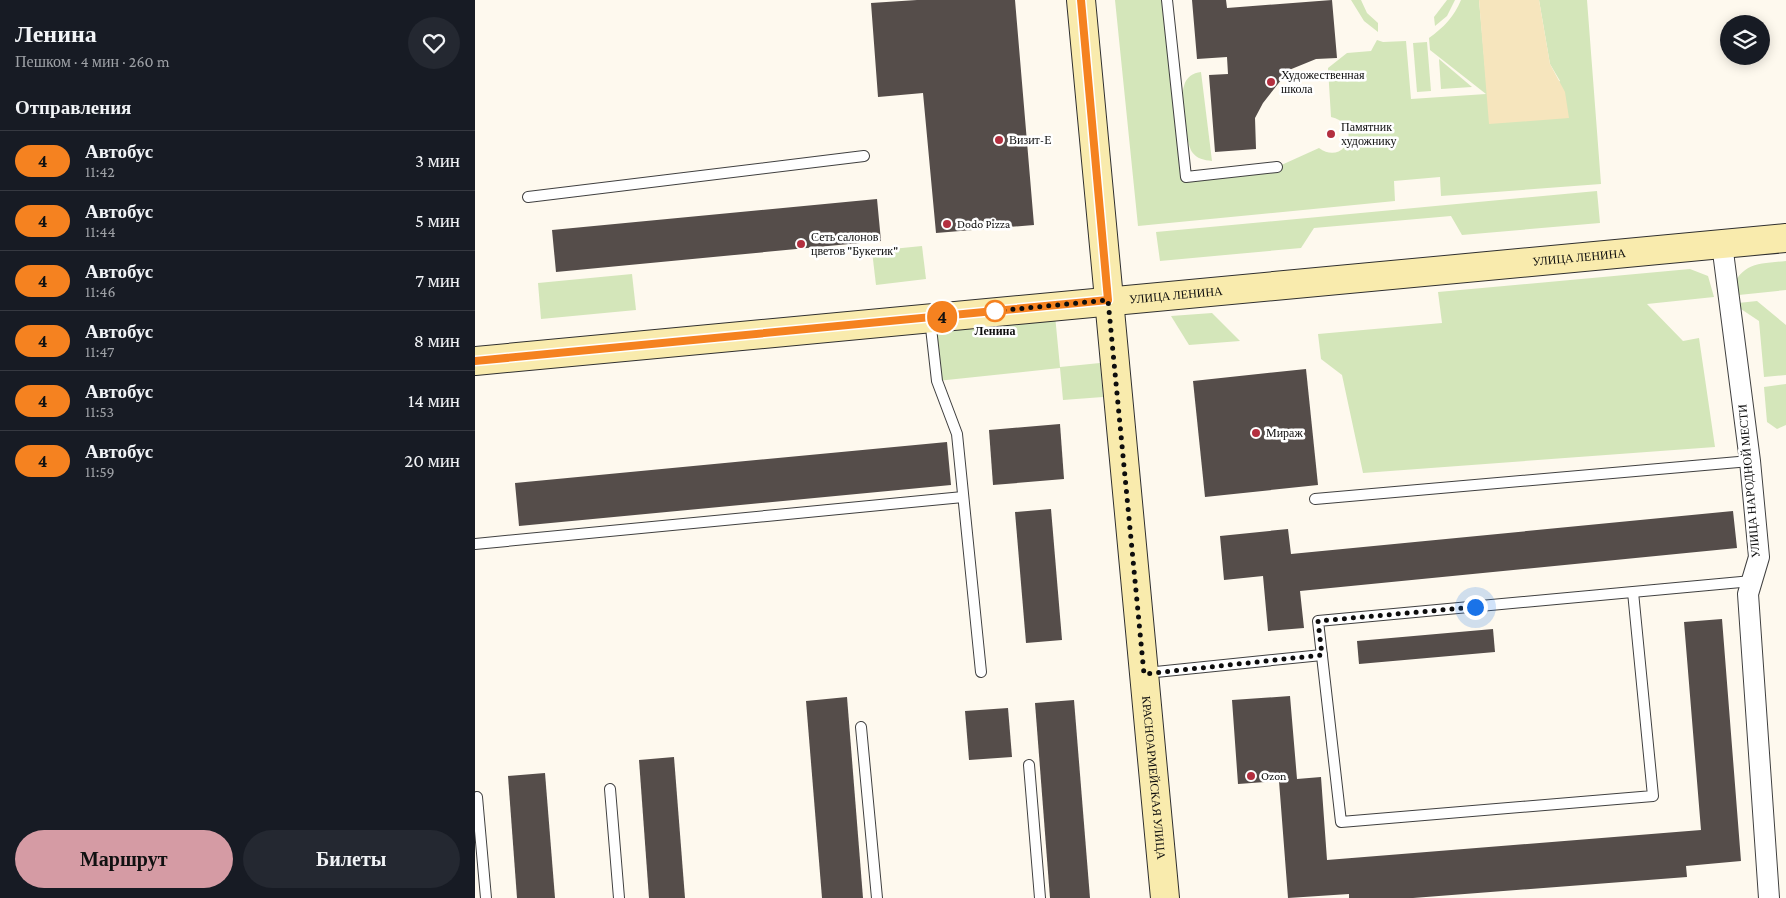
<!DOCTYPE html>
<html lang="ru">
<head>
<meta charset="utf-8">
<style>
  body { margin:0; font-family:"Crimson Pro",serif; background:#242831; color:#f1f3f6; height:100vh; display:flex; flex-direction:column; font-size:19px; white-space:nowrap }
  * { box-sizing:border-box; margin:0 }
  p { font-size:16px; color:#9ea1a6 }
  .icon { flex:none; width:28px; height:28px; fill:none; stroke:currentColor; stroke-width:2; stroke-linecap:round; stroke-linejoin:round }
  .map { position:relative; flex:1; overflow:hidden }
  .side { display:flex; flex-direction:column; background:#171b24; width:475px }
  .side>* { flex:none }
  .badge { padding:0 10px; border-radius:16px; font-size:18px; line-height:32px }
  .controls { position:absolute; left:1245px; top:15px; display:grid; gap:10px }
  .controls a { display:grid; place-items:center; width:50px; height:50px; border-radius:50%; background:#171b24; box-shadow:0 2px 12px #0003; font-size:25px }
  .you { position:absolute; width:25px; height:25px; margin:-12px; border:4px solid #fff; border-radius:50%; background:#1a73e8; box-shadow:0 0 0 8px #1a73e833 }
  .map>.badge { position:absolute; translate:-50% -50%; box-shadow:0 0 0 2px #fff }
  h2 { padding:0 15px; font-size:19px; line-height:45px }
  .round { display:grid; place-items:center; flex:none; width:52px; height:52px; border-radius:26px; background:#242831 }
  .head { display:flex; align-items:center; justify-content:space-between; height:85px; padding:0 15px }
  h1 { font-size:24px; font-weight:700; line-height:38px }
  .action { display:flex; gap:10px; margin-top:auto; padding:10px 15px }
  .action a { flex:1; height:58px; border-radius:30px; background:#d59ba4; color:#111; font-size:20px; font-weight:700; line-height:58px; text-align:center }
  .action a+a { background:#242831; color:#f1f3f6 }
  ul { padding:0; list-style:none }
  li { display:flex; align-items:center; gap:15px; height:60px; padding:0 15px; border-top:1px solid #363941 }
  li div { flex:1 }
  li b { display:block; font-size:19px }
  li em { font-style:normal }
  li .badge { min-width:55px; font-weight:700; text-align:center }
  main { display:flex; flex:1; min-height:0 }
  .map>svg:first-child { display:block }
</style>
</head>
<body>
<main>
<section class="side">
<div class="head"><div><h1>Ленина</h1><p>Пешком · 4 мин · 260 m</p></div><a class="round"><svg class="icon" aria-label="heart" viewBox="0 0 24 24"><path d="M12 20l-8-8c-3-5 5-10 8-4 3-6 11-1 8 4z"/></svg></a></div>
<h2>Отправления</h2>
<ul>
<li><span class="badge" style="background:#f58220;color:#111">4</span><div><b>Автобус</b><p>11:42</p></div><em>3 мин</em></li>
<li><span class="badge" style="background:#f58220;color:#111">4</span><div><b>Автобус</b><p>11:44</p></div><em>5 мин</em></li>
<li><span class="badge" style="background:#f58220;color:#111">4</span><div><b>Автобус</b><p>11:46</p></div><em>7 мин</em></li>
<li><span class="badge" style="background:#f58220;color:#111">4</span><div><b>Автобус</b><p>11:47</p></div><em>8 мин</em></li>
<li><span class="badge" style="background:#f58220;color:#111">4</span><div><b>Автобус</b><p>11:53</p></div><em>14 мин</em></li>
<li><span class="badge" style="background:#f58220;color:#111">4</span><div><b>Автобус</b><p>11:59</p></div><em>20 мин</em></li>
</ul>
<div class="action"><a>Маршрут</a><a>Билеты</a></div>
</section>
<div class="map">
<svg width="1311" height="898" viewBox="0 0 1311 898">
  <rect width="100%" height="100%" fill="#fef9ee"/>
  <g fill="#d4e6ba">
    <path d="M640,0H692L711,177L802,167L844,148C870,167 889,124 856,117L853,68L872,53L896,51L902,40L908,42L931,41L936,99L1011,94L955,50L954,38C969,27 979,17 986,0H1004L1015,123L1085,81L1075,64L1064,0H1112L1126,184L966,196L965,177L919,181L920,201L663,226Z"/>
    <polygon points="876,0 886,0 892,13 903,23 903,32 889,21"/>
    <polygon points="972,0 980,0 972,16 960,26 959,17"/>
    <polygon points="952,42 956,91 942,92 938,43"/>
    <polygon points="964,59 997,87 966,89"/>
    <path d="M726,72L737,161C729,160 722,159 717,152C711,143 705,95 709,86C711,77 718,73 726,72Z"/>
    <polygon points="1122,191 1125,223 987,235 976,216 839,228 826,248 685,261 681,232"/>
    <polygon points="447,246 451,279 401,285 397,251"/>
    <path d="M1311,261V290L1254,296C1265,263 1280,264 1311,261Z"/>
    <polygon points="1215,269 1233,276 1239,297 1172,304 1208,341 1224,338 1240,447 888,473 867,375 846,359 843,334 967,323 963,292"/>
    <polygon points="157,274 161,310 66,319 63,283"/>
    <polygon points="1282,301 1311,325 1311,375 1289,377 1284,321 1266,309 1263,303"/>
    <polygon points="579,305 585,367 625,363 628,397 588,400 585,368 462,381 455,318"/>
    <polygon points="737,313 765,341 714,345 696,316"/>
    <polygon points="1311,384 1311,425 1302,429 1292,422 1289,387"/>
  </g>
  <polygon fill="#f6e5bd" points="1004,0 1064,0 1075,64 1090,92 1094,118 1014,124"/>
  <g fill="#554d4a">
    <polygon points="442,0 540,0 559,225 461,233 448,93 403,97 396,3"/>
    <polygon points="717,0 751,0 752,8 857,0 862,58 841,59 814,70 788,103 780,118 781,149 740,152 734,75 753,74 752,57 722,59"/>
    <polygon points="402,199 406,241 81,272 77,230"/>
    <polygon points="831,369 843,485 730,497 718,381"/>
    <polygon points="585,424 589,479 518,485 514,430"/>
    <polygon points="472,442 476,485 44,526 40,483"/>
    <polygon points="576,509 587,640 551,643 540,512"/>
    <polygon points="1258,511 1262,548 825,591 829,628 793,631 788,576 749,580 745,536 813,529 816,554"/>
    <polygon points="1247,619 1266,861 1211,866 1212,877 938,898 874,898 874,894 813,898 804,781 763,784 757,700 815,696 822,779 846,777 852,860 1226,830 1209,622"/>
    <polygon points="1018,629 1020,652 884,664 882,641"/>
    <polygon points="372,697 388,898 347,898 331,701"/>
    <polygon points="599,700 615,898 575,898 560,703"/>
    <polygon points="533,708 537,757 494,760 490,711"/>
    <polygon points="199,757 210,898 174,898 164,760"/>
    <polygon points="70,773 80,898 42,898 33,776"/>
  </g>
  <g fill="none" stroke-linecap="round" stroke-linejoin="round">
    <defs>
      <g id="lane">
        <polyline points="692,0 711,177 802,167"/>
        <polyline points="53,197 389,156"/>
        <polyline points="455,319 462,381 482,434 506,672"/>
        <polyline points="840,499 1275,461"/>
        <polyline points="0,544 488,497"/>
        <polyline points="1158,592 1178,796 866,822 843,621 1277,581"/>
        <polyline points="671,673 847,655"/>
        <polyline points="386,727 402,898"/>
        <polyline points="554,765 565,898"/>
        <polyline points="135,789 144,898"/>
        <polyline points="2,797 11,898"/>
      </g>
      <polyline id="street" points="1247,244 1275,461 1284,557 1273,594 1294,898"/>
      <g id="secondary">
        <path id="s1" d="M606,0L690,898"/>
        <path id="s2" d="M0,361L1311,238"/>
      </g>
    </defs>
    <use href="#lane" stroke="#404040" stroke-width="12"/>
    <use href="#street" stroke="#404040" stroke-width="22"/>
    <use href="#secondary" stroke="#2f2f2f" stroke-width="30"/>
    <use href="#lane" stroke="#fff" stroke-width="10"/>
    <use href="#street" stroke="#fff" stroke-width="20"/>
    <use href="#secondary" stroke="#f9ebad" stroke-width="28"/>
  </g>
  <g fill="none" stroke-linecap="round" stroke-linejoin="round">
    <defs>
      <polyline id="line" points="0,361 633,300 606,0"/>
    </defs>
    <use href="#line" stroke="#fff" stroke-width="11"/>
    <use href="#line" stroke="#f58220" stroke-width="8"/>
    <polyline stroke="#0d0d0d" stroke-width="5" stroke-dasharray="0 9" points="520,311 633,300 669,674 847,655 843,621 1000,607"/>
  </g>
  <g fill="#b32f3f" stroke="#fff" stroke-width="2">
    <circle cx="796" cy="82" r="5"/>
    <circle cx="856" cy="134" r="5"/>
    <circle cx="524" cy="140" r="5"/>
    <circle cx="472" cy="224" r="5"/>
    <circle cx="326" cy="244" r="5"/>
    <circle cx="781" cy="433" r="5"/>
    <circle cx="776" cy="776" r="5"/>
  </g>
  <circle fill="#fff" stroke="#f58220" stroke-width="2.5" cx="520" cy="311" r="10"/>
  <g text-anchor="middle" stroke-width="5" stroke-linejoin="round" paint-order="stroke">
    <g font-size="12" fill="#0d0d0d" stroke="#fff" text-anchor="start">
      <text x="806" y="79">Художественная<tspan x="806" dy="14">школа</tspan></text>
      <text x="866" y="131">Памятник<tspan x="866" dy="14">художнику</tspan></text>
      <text x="534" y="144">Визит-Е</text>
      <text x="482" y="228">Dodo Pizza</text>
      <text x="336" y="241">Сеть салонов<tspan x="336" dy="14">цветов "Букетик"</tspan></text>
      <text x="791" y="437">Мираж</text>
      <text x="786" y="780">Ozon</text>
    </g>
    <g font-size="12" fill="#0d0d0d" stroke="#fff">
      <text dy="4" stroke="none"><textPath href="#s2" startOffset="1109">УЛИЦА ЛЕНИНА</textPath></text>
      <text dy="4" stroke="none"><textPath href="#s2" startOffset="704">УЛИЦА ЛЕНИНА</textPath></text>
      <text transform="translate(1274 481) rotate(-95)" y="4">УЛИЦА НАРОДНОЙ МЕСТИ</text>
      <text dy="4" stroke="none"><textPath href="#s1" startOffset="781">КРАСНОАРМЕЙСКАЯ УЛИЦА</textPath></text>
    </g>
    <g font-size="12" font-weight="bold" fill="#0d0d0d" stroke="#fff">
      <text x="520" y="335">Ленина</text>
    </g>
  </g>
</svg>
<div class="controls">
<a><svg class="icon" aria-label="layers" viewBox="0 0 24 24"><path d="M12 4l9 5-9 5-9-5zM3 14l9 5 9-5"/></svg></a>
</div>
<div class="you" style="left:1000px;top:607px"></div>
<b class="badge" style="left:467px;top:317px;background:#f58220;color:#111">4</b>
</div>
</main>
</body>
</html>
